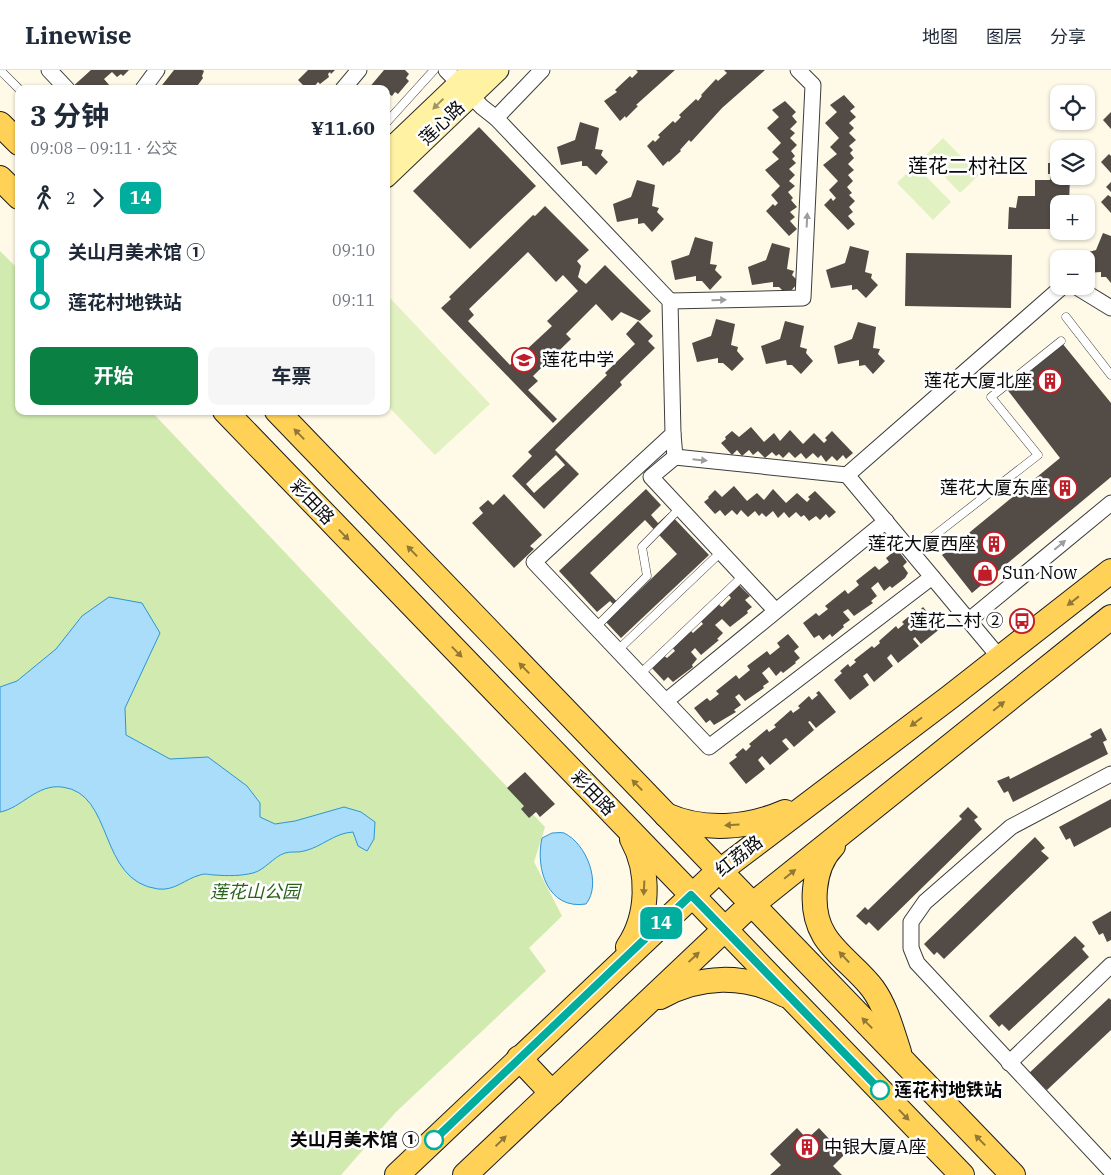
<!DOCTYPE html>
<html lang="zh">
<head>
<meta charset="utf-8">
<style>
  body { margin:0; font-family:"IBM Plex Serif","Noto Sans SC",serif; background:#f6f6f7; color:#1f2937; height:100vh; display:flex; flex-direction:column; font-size:19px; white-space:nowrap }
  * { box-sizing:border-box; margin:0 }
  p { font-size:16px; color:#747a83 }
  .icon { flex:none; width:28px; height:28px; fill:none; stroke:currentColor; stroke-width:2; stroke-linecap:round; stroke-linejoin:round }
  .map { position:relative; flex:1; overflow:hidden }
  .details { position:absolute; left:15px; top:15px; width:375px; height:330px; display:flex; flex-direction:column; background:#fff; border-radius:10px; box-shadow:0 1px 4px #0004 }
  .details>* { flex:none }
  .badge { padding:0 10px; border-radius:8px; font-size:18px; line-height:32px }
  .fabs { position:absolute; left:1050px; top:15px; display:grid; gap:10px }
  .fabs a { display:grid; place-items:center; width:45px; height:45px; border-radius:10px; background:#fff; box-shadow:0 1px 4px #0004; font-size:25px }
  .map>.badge { position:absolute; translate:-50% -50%; box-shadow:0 0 0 2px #fff }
  .legs { display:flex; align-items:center; gap:8px; height:55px; padding:0 15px; font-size:16px }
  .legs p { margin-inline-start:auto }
  .summary { display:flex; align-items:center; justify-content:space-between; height:85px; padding:0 15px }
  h1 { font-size:28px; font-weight:700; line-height:38px }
  .primary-button { display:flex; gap:10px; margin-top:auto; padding:10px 15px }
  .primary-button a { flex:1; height:58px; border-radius:10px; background:#0b8043; color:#fff; font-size:20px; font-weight:700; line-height:58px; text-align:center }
  .primary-button a+a { background:#f6f6f7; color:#1f2937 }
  ul { padding:0 15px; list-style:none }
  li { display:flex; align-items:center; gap:18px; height:50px; font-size:19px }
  li i { display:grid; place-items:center; width:8px; height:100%; margin:0 6px; background:currentColor }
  li i::after { content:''; width:12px; height:12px; margin:-6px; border:4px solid; border-radius:50%; background:#fff }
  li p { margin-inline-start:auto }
  li:first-child i { background:linear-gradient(#0000 50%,currentColor 0) }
  li:last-child i { background:linear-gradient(currentColor 50%,#0000 0) }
  header { display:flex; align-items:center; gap:30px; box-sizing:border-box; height:70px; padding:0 25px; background:#fff; border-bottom:1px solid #e0e1e3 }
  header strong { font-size:24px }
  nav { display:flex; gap:28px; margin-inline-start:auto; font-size:18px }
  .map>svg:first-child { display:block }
</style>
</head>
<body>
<header>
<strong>Linewise</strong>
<nav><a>地图</a><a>图层</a><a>分享</a></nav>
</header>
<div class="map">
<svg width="1111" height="1105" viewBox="0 0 1111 1105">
  <rect width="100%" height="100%" fill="#fffae7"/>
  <polygon fill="#d0eab0" points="0,181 19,200 19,341 151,341 545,757 534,792 562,846 529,878 546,901 395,1043 341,1105 0,1105"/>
  <g fill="#e2f1c2">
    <polygon points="943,68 979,105 960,123 925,86"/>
    <polygon points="915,95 951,132 933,150 897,113"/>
    <polygon points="390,228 490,334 435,385 386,334 386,231"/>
  </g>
  <g fill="#a9ddf9" stroke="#2d95d3">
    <path d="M109,527L142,533L160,563L125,638L126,665L170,689L208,687L247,716L260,733V747L275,754L295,751L344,737L361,742L375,752L374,769L367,781L358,776L353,762C334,763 322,777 304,781C298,783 291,781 285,783C273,787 265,800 253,803C241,806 228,806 215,805C210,805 205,803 200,805C185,809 175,821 158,819C97,811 115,723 62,717C36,714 22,738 0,742V617L17,611L56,579L82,546Z"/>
    <path d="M552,763C555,763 561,762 564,763C587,774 602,814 586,834C548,840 535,799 542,768Z"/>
  </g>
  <g fill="#534b46" fill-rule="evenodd">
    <polygon points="91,0 129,0 123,6 121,4 117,7 112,2 104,9 110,16 107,19 70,19"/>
    <polygon points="174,0 202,0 204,1 202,6 203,8 195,19 159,19"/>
    <polygon points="308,0 335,0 331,4 330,2 328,4 329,7 320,14 318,12 312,19 307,19 298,10"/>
    <polygon points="384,0 405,0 409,4 406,8 409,11 398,24 395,22 392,26 386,22 386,19 368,19"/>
    <polygon points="636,0 675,0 636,35 638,36 626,48 625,46 620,51 604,31 617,22 615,20 630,6 632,8 638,2"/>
    <polygon points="724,0 765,0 722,38 691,72 689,70 680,80 681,81 669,92 668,91 663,96 647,76 653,70 655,72 660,67 658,65 673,51 675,53 681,47 679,45 696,29 698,31 702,26 701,25 716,9 718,11 727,3"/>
    <polygon points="844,25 855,37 850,41 856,47 849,53 854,58 849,63 856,70 849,76 853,80 850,83 854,88 848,94 854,100 848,105 853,111 847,117 852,123 849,125 855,131 849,137 853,142 848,146 855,154 848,160 824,135 831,128 833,131 836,128 829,120 838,111 823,95 837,84 830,77 839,68 825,53 837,42 830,35"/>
    <polygon points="785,31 796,42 792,46 797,52 790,59 795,63 790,68 797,75 791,81 795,86 792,89 796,93 789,99 795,105 789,111 795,116 788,122 793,128 791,130 797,137 790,142 795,147 790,151 797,159 789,166 766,141 773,134 775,136 778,133 771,125 780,116 765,100 779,89 772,82 781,73 767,58 779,47 772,40"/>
    <polygon points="1111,42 1111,59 1103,50"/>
    <polygon points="580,52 599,58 595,79 603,80 601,85 608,92 596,105 587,96 582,96 582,91 561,95 557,77 575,70"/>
    <polygon points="479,57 536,116 470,179 413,121"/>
    <polygon points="1109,84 1111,86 1111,103 1101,92"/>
    <polygon points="1048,93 1059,93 1059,106 1070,106 1069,134 1059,134 1059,159 1008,159 1009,137 1016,138 1018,126 1035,126 1035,110 1050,110 1051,104 1048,104"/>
    <polygon points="637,110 655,115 652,136 659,138 657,142 664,149 652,162 644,153 638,154 638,148 617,152 613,134 631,127"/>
    <polygon points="1111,112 1111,122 1106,117"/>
    <polygon points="1108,125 1111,127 1111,143 1101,132"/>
    <path d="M545,136L589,180L577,191L581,196L578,207L586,214L605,195L651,241L640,251L621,242L612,251L596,234L566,264L571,269L533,306L538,311L528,320L557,349L553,353L441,238L451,229L449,227L533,145L535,146ZM528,182L556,212L563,205L578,221L547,251L552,256L510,295L468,251L474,245L469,239Z"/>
    <polygon points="1103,163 1111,166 1111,213 1106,207 1101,207 1101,202 1086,203 1086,189 1078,189 1077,185 1096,180"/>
    <polygon points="695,167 713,172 710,194 717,195 715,200 722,207 710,220 702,211 696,211 696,206 675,210 671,191 689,185"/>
    <polygon points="772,173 790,178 787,199 794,201 792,205 799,212 787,225 779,217 773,217 773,212 752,215 748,197 766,190"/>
    <polygon points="850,176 869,181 865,202 872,204 871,208 878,215 866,228 857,219 852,220 852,215 831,218 826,200 845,193"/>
    <polygon points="906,183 1012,185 1011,238 905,236"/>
    <polygon points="716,249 735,254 731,275 738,277 737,281 744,289 732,301 723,293 718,293 718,288 697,292 692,273 711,266"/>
    <path d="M638,251L653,266L648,271L655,278L620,312L622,315L555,380L579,404L544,439L512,406L532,386L528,382L607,305L605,303L635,274L626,264ZM556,385L565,395L534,423L526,414Z"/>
    <polygon points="785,251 804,256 800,277 807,279 806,283 813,291 801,304 792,295 787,295 786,290 766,294 761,276 780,269"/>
    <polygon points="858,252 876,257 873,278 880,279 878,284 885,291 873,304 865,295 859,296 859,290 838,294 834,276 852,269"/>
    <polygon points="1062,273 1111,333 1111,407 972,523 942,485 1060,388 1006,318"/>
    <polygon points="751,357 764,372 774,363 780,371 790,360 803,374 814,363 824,373 827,370 825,368 832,361 853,383 846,389 843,385 837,391 832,386 826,392 821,385 818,388 813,383 806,389 801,383 795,388 789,382 783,388 779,384 776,386 772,382 765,388 758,381 753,385 749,380 742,386 737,380 732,385 721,373 726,369 725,367 732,361 739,367"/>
    <polygon points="734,416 747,431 757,423 764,430 773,419 786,433 797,423 807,432 810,429 808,427 815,421 836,442 829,448 826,444 820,450 816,446 809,451 804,445 801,447 796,442 789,448 784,442 778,448 773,441 766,447 762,443 759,446 755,441 748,447 741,440 737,445 732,440 725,446 720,440 715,444 704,432 709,428 708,427 715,420 722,427"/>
    <path d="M646,419L661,435L651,445L658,453L669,443L709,485L621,568L606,552L619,540L610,531L597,542L559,501ZM645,450L677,484L622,537L590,503Z"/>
    <polygon points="504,424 542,465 530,476 534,479 514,498 472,453 483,443 479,438 488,430 493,435"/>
    <polygon points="897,479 907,492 903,496 908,503 905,508 892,518 890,516 884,521 878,512 871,518 877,526 871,531 873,533 854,546 848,539 843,542 850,550 843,555 844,557 832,567 830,564 823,570 819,565 814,568 803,553 816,543 819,546 828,539 825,536 845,520 848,524 859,515 856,511 875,496 879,500 889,492 886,488"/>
    <polygon points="738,514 750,526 745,530 752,537 747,541 748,543 730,557 722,549 715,555 723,563 717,569 719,570 701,585 695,578 691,582 697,589 692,595 693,597 673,612 668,607 664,611 651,597 663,585 667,588 675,581 672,577 690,560 693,563 703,554 700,550 718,534 722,537 731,528 728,524"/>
    <polygon points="923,537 941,558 921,574 915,567 913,569 919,576 898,593 891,584 887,588 893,596 874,612 867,603 863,606 869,615 850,630 834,610 842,603 840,601 848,594 850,597 856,592 854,590 872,576 874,578 880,573 879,571 896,556 898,559 904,554 902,552 914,542 917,546 923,541 921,539"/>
    <polygon points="788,564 799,577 794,581 800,588 795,592 796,593 783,603 781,601 776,606 769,597 762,603 769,612 763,616 764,618 745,631 739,624 735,627 741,635 734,640 736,642 714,655 710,650 706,653 694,638 707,628 710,631 719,624 716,621 736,605 739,609 750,600 747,596 767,581 770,585 780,577 777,573"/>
    <polygon points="819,621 836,642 816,658 810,651 808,652 814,660 794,677 786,668 782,671 789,679 770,695 762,686 758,690 765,699 746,714 729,693 737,687 735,685 743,678 746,681 751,676 749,674 767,659 769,662 776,657 774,655 791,640 793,643 800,638 798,636 809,626 812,630 818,625 816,623"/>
    <polygon points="1101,658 1107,670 1103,672 1108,684 1013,732 1008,721 1004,723 997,711 1009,706 1010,709 1092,667 1090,664"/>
    <polygon points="525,702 555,734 540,747 536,742 529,748 521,739 524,736 507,718"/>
    <polygon points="1111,729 1111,757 1074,777 1070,768 1066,770 1059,757"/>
    <polygon points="968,737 978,747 974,750 982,759 878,861 869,852 866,855 856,846 865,837 868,840 962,749 959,746"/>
    <polygon points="1035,767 1045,778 1041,781 1049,788 944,889 937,882 934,885 924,874"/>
    <polygon points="1111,841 1111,870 1107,872 1103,863 1099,865 1092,852"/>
    <polygon points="1075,866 1085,876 1082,879 1089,887 1009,961 1002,954 999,957 989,946"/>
    <polygon points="1109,928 1111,930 1111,960 1047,1020 1040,1013 1037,1016 1027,1005"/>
    <polygon points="797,1058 807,1069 819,1058 844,1085 833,1096 842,1105 770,1105 781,1095 770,1084"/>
  </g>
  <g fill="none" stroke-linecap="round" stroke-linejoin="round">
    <defs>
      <g id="service">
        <polyline points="0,0 19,19"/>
        <polyline points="386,53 434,0"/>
        <polyline points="1066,247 1111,305"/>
        <polyline points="912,483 1038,385 991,327 1061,271"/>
        <polyline points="596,557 647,506 642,477 680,438"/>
        <polyline points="618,580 721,482"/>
        <polyline points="640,604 743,506"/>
      </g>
      <g id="minor">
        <polyline points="49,0 67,19"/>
        <polyline points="446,0 482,37 496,48 670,231 673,364 534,492 709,677 932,507"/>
        <polyline points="143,19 157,0"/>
        <polyline points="343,19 359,0"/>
        <polyline points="496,48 542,0"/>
        <polyline points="1075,216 1111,238"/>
        <polyline points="670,231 803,228 813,15 798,0"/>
        <polyline points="673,364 675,387 847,405 1000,588"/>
        <polyline points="675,387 651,407 775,540"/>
        <polyline points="847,405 1063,216"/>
        <polyline points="968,551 1111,433"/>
        <polyline points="666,631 886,451"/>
        <polyline points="1111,704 1011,757 925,832 911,852 911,878 917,893 1111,1101"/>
        <polyline points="1009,993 1111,895"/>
      </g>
      <g id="secondary">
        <polyline points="386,83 473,0"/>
        <polyline points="386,107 498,0"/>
      </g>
      <g id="primary">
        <polyline points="0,54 19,73"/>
        <polyline points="0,108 19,127"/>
        <polyline points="225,341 962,1105"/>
        <polyline points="277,341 1013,1105"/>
        <path d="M666,745C704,762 748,758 785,742"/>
        <path d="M833,776C812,797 809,840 824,865C835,884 859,900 873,919C886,937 892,961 899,982"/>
        <path d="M628,877C649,846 650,801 632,769"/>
        <path d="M660,927C700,905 744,904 785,925"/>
        <polyline points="519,988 552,1023"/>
        <polyline points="397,1105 712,807 950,627 1111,501"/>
        <polyline points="465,1105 742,843 1111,547"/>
      </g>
    </defs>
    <use href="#service" stroke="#3d3d3d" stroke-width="9"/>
    <use href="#minor" stroke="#3d3d3d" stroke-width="17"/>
    <use href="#secondary" stroke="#2c2c2c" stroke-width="23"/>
    <use href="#primary" stroke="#1b1b1b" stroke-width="26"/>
    <use href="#service" stroke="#fff" stroke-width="8"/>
    <use href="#minor" stroke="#fff" stroke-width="15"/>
    <use href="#secondary" stroke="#fff2a2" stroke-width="21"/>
    <use href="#primary" stroke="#ffd257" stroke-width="24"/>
  </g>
  <defs><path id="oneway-solid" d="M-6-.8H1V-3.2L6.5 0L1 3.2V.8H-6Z" transform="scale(1.25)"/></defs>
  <use fill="#9d9565" href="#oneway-solid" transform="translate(438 34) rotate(136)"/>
  <g fill="#9d9d9d">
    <use href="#oneway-solid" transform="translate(807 150) rotate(-87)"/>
    <use href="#oneway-solid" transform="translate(719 230) rotate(-1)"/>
    <use href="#oneway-solid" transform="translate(700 390) rotate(6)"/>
    <use href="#oneway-solid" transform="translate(1060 475) rotate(-40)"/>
  </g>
  <g fill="#917834">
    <use href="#oneway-solid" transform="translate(299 364) rotate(-134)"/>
    <use href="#oneway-solid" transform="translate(344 465) rotate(46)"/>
    <use href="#oneway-solid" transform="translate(412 481) rotate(-134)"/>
    <use href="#oneway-solid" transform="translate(1073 531) rotate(142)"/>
    <use href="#oneway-solid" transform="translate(457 582) rotate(46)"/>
    <use href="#oneway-solid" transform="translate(524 598) rotate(-134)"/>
    <use href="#oneway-solid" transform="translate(999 636) rotate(-39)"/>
    <use href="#oneway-solid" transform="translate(916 652) rotate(143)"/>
    <use href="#oneway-solid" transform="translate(637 715) rotate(-134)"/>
    <use href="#oneway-solid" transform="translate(732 755) rotate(176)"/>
    <use href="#oneway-solid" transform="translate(790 804) rotate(-39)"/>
    <use href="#oneway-solid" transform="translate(644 818) rotate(93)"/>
    <use href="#oneway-solid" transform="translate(694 887) rotate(-43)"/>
    <use href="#oneway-solid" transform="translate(844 887) rotate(-133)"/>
    <use href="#oneway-solid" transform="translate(867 953) rotate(-134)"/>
    <use href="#oneway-solid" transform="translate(904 1045) rotate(46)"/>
    <use href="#oneway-solid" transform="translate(980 1070) rotate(-134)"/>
    <use href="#oneway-solid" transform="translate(501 1071) rotate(-44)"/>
  </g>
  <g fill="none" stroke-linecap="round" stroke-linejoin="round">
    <defs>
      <polyline id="line-1" points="434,1070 691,825 880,1020"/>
    </defs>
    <use href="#line-1" stroke="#fff" stroke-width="11"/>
    <use href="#line-1" stroke="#01ad9c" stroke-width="8"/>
  </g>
  <defs>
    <symbol id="school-ring" viewBox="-11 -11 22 22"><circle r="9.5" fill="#fff" stroke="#bf1d28" stroke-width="1.5"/><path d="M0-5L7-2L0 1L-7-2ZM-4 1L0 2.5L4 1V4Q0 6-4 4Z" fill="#bf1d28"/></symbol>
    <symbol id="building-ring" viewBox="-11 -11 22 22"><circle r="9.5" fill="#fff" stroke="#bf1d28" stroke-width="1.5"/><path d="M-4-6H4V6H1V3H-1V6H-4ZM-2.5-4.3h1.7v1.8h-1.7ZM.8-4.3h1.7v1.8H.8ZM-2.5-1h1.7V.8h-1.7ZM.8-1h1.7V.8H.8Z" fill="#bf1d28"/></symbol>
    <symbol id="shop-ring" viewBox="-11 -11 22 22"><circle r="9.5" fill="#fff" stroke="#bf1d28" stroke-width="1.5"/><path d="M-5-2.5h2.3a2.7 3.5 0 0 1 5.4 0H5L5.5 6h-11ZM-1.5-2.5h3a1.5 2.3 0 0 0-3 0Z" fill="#bf1d28"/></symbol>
    <symbol id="bus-ring" viewBox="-11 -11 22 22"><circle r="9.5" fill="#fff" stroke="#bf1d28" stroke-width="1.5"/><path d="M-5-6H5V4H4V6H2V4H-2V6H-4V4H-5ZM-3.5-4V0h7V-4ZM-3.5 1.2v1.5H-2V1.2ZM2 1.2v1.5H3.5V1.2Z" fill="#bf1d28"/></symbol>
  </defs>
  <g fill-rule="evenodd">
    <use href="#school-ring" x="510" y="276" width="28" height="28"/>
    <use href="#building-ring" x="1036" y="297" width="28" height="28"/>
    <use href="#building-ring" x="1051" y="404" width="28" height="28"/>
    <use href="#building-ring" x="980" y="460" width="28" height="28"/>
    <use href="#shop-ring" x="971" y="489" width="28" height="28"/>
    <use href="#bus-ring" x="1008" y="537" width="28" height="28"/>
    <use href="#building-ring" x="793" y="1063" width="28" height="28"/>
  </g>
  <g fill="#fff" stroke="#01ad9c" stroke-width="2.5">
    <circle cx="880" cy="1020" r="9"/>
    <circle cx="434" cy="1070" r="9"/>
  </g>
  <g text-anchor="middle" stroke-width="5" stroke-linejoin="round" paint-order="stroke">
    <g font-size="18" fill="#0a0a0a" stroke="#fff">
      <text transform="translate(442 53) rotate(-44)" y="6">莲心路</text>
      <text transform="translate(312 432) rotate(46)" y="6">彩田路</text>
      <text transform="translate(593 723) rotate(46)" y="6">彩田路</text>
      <text transform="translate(739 786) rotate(-38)" y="6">红荔路</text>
    </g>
    <g font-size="18" fill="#0a0a0a" stroke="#fff" text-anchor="end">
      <text x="542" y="296" text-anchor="start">莲花中学</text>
      <text x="1032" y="317">莲花大厦北座</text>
      <text x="1048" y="424">莲花大厦东座</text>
      <text x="976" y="480">莲花大厦西座</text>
      <text x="1002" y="509" text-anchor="start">Sun Now</text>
      <text x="1004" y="557">莲花二村 ②</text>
      <text x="824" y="1083" text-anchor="start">中银大厦A座</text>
    </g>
    <g font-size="18" font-style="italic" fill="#2a6319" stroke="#fff">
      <text x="255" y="828">莲花山公园</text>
    </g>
    <g font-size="18" font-weight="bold" fill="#0a0a0a" stroke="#fff" text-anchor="start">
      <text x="894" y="1026">莲花村地铁站</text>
      <text x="420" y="1076" text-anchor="end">关山月美术馆 ①</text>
    </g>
    <g font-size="20" fill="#0a0a0a" stroke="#fff">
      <text x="968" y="103">莲花二村社区</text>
    </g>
  </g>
</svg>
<div class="fabs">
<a><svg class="icon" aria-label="locate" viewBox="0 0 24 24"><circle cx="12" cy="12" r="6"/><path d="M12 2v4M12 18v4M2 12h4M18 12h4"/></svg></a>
<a><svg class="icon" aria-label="layers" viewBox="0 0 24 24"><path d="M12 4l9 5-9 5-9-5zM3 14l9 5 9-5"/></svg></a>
<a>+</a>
<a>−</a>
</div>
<b class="badge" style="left:661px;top:853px;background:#01ad9c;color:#fff">14</b>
<section class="details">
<div class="summary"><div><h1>3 分钟</h1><p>09:08 – 09:11 · 公交</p></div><b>¥11.60</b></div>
<div class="legs"><svg class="icon" aria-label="walk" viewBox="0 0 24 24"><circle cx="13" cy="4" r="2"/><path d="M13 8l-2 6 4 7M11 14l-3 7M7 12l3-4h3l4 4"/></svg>2<svg class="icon" aria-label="forward" viewBox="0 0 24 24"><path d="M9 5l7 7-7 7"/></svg><b class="badge" style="background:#01ad9c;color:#fff">14</b></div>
<ul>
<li><i style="color:#01ad9c"></i><b>关山月美术馆 ①</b><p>09:10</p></li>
<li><i style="color:#01ad9c"></i><b>莲花村地铁站</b><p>09:11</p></li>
</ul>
<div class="primary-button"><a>开始</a><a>车票</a></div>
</section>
</div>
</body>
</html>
